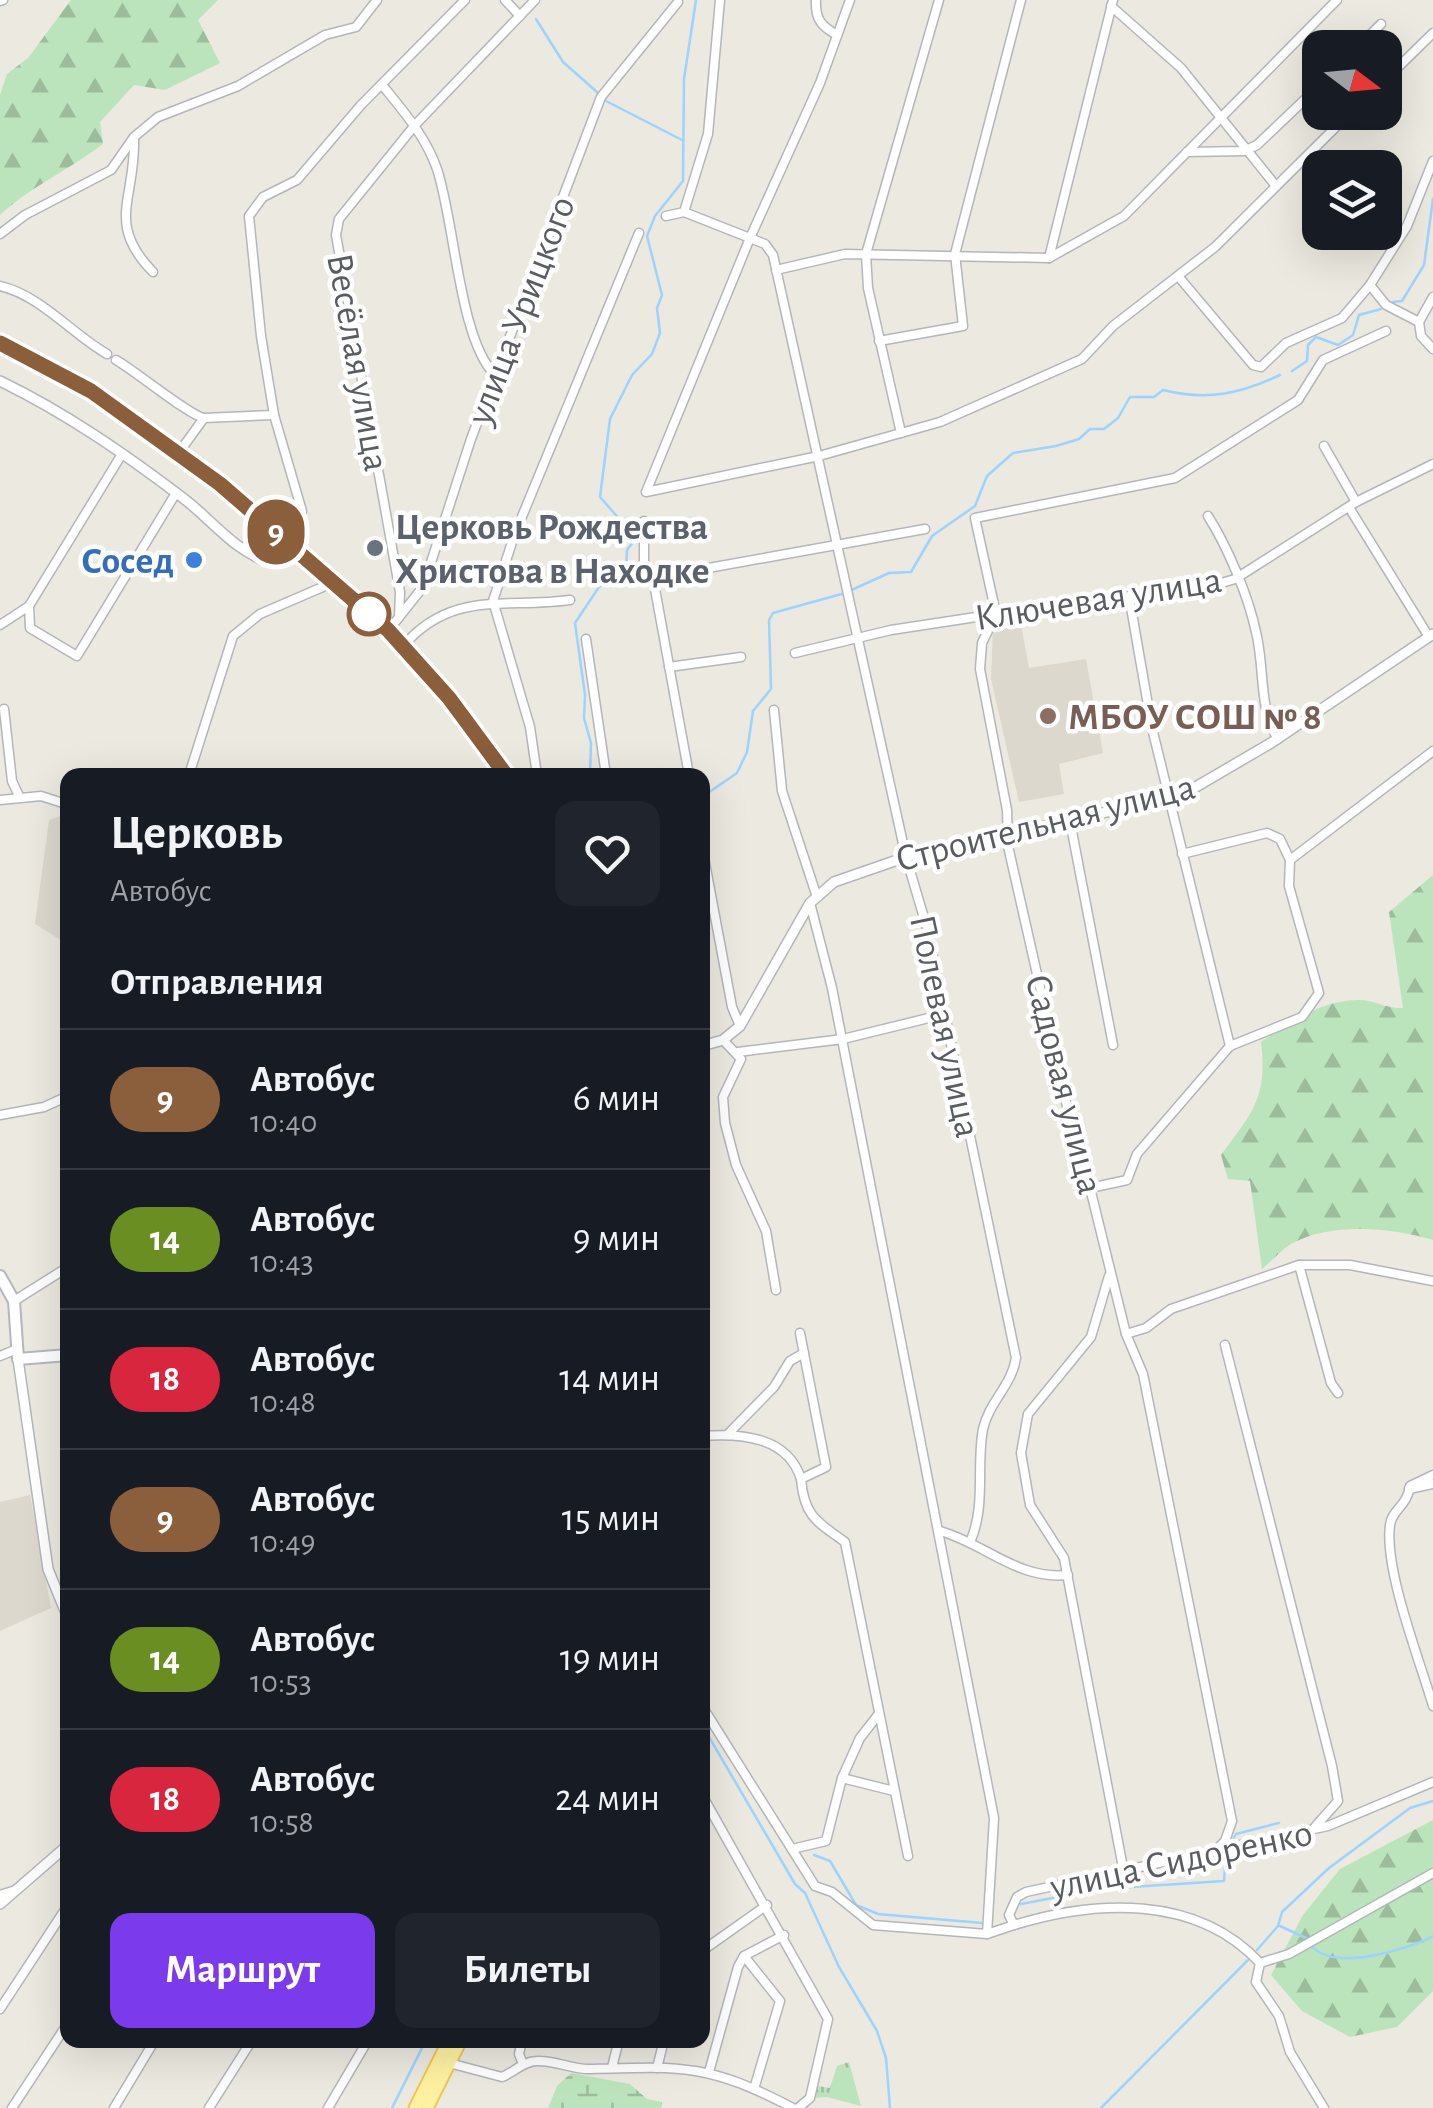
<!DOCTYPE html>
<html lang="ru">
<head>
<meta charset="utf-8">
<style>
  body { margin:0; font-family:"Alegreya Sans",sans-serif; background:#20242c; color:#f1f3f6; height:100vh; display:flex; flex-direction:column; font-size:38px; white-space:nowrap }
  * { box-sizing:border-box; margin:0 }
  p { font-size:32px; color:#9ea1a6 }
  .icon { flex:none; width:55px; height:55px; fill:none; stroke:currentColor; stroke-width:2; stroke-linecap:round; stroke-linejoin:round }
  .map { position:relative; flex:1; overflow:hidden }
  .panel { position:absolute; left:60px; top:768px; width:650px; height:1280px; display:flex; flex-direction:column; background:#171b24; border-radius:20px; box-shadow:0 10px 40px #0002 }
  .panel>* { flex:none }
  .badge { padding:0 20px; border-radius:32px; font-size:35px; line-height:65px }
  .needle { width:65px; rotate:106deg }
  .fabs { position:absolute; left:1302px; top:30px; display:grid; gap:20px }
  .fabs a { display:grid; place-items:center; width:100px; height:100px; border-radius:20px; background:#171b24; box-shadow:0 10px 40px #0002; font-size:50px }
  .map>.badge { position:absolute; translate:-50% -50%; box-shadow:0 0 0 5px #fff }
  h2 { padding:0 50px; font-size:38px; line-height:90px }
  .round { display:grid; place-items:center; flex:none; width:105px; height:105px; border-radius:20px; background:#20242c }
  .overview { display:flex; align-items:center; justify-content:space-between; height:170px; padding:0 50px }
  h1 { font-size:48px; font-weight:700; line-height:75px }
  .action { display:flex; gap:20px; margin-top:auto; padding:20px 50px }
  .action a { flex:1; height:115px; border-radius:20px; background:#7c3aed; color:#fff; font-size:40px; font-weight:700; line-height:115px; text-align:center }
  .action a+a { background:#20242c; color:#f1f3f6 }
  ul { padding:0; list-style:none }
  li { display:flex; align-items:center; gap:30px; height:140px; padding:0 50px; border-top:2px solid #363941 }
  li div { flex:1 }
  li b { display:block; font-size:38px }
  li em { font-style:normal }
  li .badge { min-width:110px; font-weight:700; text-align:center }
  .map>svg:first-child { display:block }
</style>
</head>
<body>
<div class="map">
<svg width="1433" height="2108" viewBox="0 0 1433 2108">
  <defs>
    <pattern id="forest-firs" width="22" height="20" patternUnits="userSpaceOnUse" patternTransform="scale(2.5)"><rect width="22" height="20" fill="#bce4bc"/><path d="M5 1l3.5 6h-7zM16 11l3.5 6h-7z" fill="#9cbc9c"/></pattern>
    <pattern id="wetland-marsh" width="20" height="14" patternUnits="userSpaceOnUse" patternTransform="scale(2.5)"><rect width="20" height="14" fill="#bce4bc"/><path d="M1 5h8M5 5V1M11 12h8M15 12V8" fill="none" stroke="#9cbc9c"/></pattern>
    <pattern id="park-tufts" width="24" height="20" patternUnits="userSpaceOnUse" patternTransform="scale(2.5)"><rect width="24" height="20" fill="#bce4bc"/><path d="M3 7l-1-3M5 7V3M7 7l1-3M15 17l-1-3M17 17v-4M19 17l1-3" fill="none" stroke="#9cbc9c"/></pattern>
  </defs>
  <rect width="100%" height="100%" fill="#ece9e0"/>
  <g fill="#dcd8ce">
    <polygon points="1021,624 1029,668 1086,659 1103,753 1059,764 1064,794 1019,802 991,679 993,627"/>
    <polygon points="67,814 68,814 67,944 35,924 49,820"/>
    <polygon points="30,1495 51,1608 0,1631 0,1502"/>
  </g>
  <g fill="url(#forest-firs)">
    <path d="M71,0H218L198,20L220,63L165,90L134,85L100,122L103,144C69,170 30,187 0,215V95L7,74L28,58Z"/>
    <path d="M1433,875V1240C1392,1228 1333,1222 1293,1243C1282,1249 1272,1261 1262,1269L1250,1181L1228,1179L1221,1155C1252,1113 1268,1097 1261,1042C1292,1022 1319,1001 1357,1000C1373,999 1386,1009 1403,1008L1389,912Z"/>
    <polygon points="1433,1820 1433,1991 1397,2027 1350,2037 1302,2011 1271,1975 1303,1915 1340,1869"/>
  </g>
  <polygon fill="url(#wetland-marsh)" points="571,2073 630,2084 647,2099 662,2102 661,2108 548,2108 557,2086"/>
  <polygon fill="url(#park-tufts)" points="849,2062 861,2106 827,2097 814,2098 818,2086 830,2088 837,2066"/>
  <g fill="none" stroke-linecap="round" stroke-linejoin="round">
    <g stroke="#9dd3ff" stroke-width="2.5">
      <polyline points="536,19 563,62 597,92"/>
      <polyline points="604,100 682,140"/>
      <polyline points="1393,302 1402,301 1424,265 1433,199"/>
      <polyline points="1292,371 1307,361 1308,345 1316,337 1338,345 1353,335 1359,315 1381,309"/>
      <polyline points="590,775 591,743 584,718 585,695 575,623 599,587 626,568 627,550 636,538 600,497 610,419 632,375 652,354 660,333 657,308 662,295 647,236 655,216 683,181 684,79 696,0"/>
      <path d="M702,797L737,773L747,752L753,711L771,689L769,620L773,613L845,593L889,573L911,572L932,536L975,506L987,476L1013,453L1056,446L1079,439L1090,429H1104L1118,418L1130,397H1154L1163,390C1207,401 1240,394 1280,375"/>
      <polyline points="702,1725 795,1884 805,1893 839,1967 877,2031 886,2058 890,2108"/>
      <polyline points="1232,1841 1236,1834 1279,1823"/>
      <polyline points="814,1855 830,1861 856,1905 878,1914 982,1923"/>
      <polyline points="1021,1904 1100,1889 1224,1881 1226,1853"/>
      <polyline points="1280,1926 1308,1939"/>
      <path d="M1312,1946C1333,1972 1407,1950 1433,1936"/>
      <polyline points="1257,1950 1278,1926 1282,1912 1329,1868 1410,1808 1433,1801"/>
      <polyline points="392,2108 426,2040"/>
      <polyline points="1101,2108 1248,1960"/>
    </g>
    <defs>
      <g id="minor">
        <polyline points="505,0 520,16"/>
        <path d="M816,0C815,19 821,26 837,35"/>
        <polyline points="850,0 820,83 750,238 646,492 819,456 940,422 1082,359 1113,326 1215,247 1351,112"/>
        <polyline points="0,1 3,0"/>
        <polyline points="1111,6 1181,68 1276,186"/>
        <polyline points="1357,48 1381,24"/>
        <polyline points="1385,80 1433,33"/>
        <path d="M383,86C404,112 426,137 437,169C455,223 459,339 495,375"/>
        <path d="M134,138C136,199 105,223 153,272"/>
        <polyline points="1187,152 1244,151 1257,145 1320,85"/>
        <path d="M684,212L765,244L773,255L906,857L927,928L1016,1358C1012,1385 989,1402 983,1429C976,1467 986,1503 971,1540"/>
        <polyline points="666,216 684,212 708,134 720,0"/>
        <polyline points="0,234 25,215 111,170 134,137 158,117 238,86 325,35 356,27 377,0"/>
        <polyline points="1049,258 1124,216 1337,0"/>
        <polyline points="1049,258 1113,0"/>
        <polyline points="776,270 845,254 1049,258"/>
        <polyline points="1178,276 1253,365 1261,367 1286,343 1342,318 1370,285 1407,226 1433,161"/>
        <polyline points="1370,285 1386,305 1419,322"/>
        <path d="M0,286C40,295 72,334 107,354"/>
        <polyline points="1419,322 1421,336 1433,349"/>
        <polyline points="1419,322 1433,297"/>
        <polyline points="879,341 963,326 955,254 1021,0"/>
        <path d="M116,360C137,372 190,416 204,418"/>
        <polyline points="901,433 868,288 866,254 939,0"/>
        <polyline points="1324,446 1356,502"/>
        <polyline points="180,451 204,418 274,415"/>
        <polyline points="1350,509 1429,637"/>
        <polyline points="302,511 274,415 261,336 249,216 263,197 297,180 361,105 465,0"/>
        <path d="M1208,516C1228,548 1248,595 1256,632C1265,667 1258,708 1278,739"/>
        <polyline points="644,521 644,568 653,578"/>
        <polyline points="653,578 925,529"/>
        <polyline points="653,578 689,775"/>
        <polyline points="1129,596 1152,728 1230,1046"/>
        <polyline points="29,606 30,628 77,656 176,493"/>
        <polyline points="399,617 400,592 336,235 339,219 415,125 535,0"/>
        <polyline points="0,625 29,606 122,454"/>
        <polyline points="388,631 423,587 471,439 601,97 678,2"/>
        <polyline points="586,639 606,775"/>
        <path d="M403,646C453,589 505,609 570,600"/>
        <polyline points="795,653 891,630 996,614 1195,591 1235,579 1356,502 1433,464"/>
        <polyline points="669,667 741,657"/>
        <polyline points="4,709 12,781 19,796"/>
        <polyline points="774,710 782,791 816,894"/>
        <polyline points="189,775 233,636 260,614 332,583"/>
        <polyline points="537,775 530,727 493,601 514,536 639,233"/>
        <polyline points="0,800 41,796 66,804"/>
        <polyline points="1070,821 1113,1045"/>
        <polyline points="702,847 732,1007 740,1026"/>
        <polyline points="1182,854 1267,833 1280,839 1290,860"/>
        <polyline points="810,903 832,988 994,1818 987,1934"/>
        <polyline points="723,1040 741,1059 723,1097 725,1123 736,1165 766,1231 776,1290"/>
        <polyline points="1230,1046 1302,1017 1319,993 1289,886 1290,860 1433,751"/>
        <polyline points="738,1052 843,1039 945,1014"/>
        <polyline points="0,1115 44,1107 68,1096"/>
        <polyline points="1090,1188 1127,1180 1137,1154 1230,1046"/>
        <polyline points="1299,1265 1331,1383 1338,1393"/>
        <polyline points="1109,1276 1091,1337 1028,1414 1021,1453 1030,1505 1064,1558 1124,1873"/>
        <polyline points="14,1301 68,1267"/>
        <path d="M800,1333L826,1467L801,1479C804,1516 817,1522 845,1542L908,1856"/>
        <polyline points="1126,1334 1146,1328 1171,1309 1299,1265 1350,1265 1433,1281"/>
        <polyline points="1225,1345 1332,1766 1338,1801 1315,1827"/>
        <polyline points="0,1356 17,1349"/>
        <polyline points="728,1434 774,1387 790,1361 804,1353"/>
        <path d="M702,1436C742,1433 788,1437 801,1479"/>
        <path d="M1433,1475L1410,1486C1407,1507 1392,1509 1390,1525C1384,1570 1420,1661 1433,1706"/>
        <polyline points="1409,1489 1433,1484"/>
        <path d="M940,1531C986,1544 1017,1580 1068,1575"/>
        <polyline points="702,1706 815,1886 832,1892 873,1925 987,1934 1014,1925 1009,1915 1017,1897 1026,1892 1328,1826 1433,1782"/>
        <polyline points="842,1778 860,1738 878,1715"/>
        <polyline points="702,1795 828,2019 810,2098 798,2108"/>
        <polyline points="792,1849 826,1841 842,1778 894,1791"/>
        <polyline points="1215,1851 1225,1841 1232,1821 1143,1374 1126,1334 1090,1188 1081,1168 1008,846 1007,810 980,669 982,643 996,614 975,518 1175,478 1298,400 1323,360 1386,331"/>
        <polyline points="0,1895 16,1890"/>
        <path d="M1014,1925C1095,1900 1196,1894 1260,1963L1289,1954L1433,1873"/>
        <polyline points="702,1951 767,1905"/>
        <polyline points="744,1956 780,2001 754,2089"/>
        <polyline points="1260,1963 1256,1982 1279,2016 1290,2052 1324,2108"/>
        <polyline points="0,2009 68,1905"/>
        <polyline points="522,2040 519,2054 523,2064"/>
        <path d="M449,2063L502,2077C514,2072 524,2061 537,2061C555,2060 573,2070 591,2069C683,2066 709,2064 793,2108"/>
        <polyline points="612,2067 619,2040"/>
        <polyline points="657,2068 664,2040"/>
        <polyline points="709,2072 738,1967 744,1956 784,1935"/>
        <polyline points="12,2108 68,2023"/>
        <polyline points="114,2108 155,2040"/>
        <polyline points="209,2108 252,2040"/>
        <polyline points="328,2108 368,2040"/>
      </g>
      <g id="tertiary">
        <path d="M0,381C66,413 125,454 183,498C211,519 234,551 269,562C282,565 288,560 296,551"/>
        <polyline points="702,1046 723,1040 740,1026 810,903 834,882 906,857 1182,795 1271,743 1433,634"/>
        <polyline points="18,1359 48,1569 68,1618"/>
        <polyline points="0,1904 68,1845"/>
      </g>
      <polyline id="secondary" points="0,1276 14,1301 18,1359 68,1355"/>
      <g id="primary">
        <polyline points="0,343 91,391 220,484 388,631 449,699 506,775"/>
        <polyline points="415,2108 449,2040"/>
        <polyline points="427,2108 461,2040"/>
      </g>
    </defs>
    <use href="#minor" stroke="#b3b6bb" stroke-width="11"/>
    <use href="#tertiary" stroke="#b3b6bb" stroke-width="12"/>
    <use href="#secondary" stroke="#b4b7bd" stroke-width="14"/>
    <use href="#primary" stroke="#f1c654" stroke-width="15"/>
    <use href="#minor" stroke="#fff" stroke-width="8"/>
    <use href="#tertiary" stroke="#fff" stroke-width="9"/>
    <use href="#secondary" stroke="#fff" stroke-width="10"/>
    <use href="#primary" stroke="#fff1a2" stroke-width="11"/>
  </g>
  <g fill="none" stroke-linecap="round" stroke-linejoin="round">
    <defs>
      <polyline id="line" points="0,343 91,391 220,484 388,630 449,698 506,775"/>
    </defs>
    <use href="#line" stroke="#fff" stroke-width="22"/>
    <use href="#line" stroke="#8b5e3c" stroke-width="15"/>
  </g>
  <circle fill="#6b7280" stroke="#fff" stroke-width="4" cx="375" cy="548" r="10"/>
  <circle fill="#3f7fe0" stroke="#fff" stroke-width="4" cx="194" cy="560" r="10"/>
  <circle fill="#fff" stroke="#8b5e3c" stroke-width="5" cx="369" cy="614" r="20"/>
  <circle fill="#8d6e63" stroke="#fff" stroke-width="4" cx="1048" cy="716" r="10"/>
  <g text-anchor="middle" stroke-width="9" stroke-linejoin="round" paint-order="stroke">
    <g font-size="38" fill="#595c61" stroke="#fff">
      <text transform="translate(520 310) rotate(-69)" y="13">улица Урицкого</text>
      <text transform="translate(359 362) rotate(80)" y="13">Весёлая улица</text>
      <text transform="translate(1098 598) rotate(-9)" y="13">Ключевая улица</text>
      <text transform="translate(1045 822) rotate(-14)" y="13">Строительная улица</text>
      <text transform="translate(946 1026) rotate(78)" y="13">Полевая улица</text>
      <text transform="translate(1065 1084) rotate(76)" y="13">Садовая улица</text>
      <text transform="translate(1181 1859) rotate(-12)" y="13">улица Сидоренко</text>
    </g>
    <g font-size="38" font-weight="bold" fill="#5b616d" stroke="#fff" text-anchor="start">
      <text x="395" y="539">Церковь Рождества<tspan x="395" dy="44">Христова в Находке</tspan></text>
    </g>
    <g font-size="38" font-weight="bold" fill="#366cbe" stroke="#fff" text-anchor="end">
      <text x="174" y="573">Сосед</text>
    </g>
    <g font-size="38" font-weight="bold" fill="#785e54" stroke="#fff" text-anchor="start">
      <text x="1068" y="729">МБОУ СОШ № 8</text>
    </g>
  </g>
</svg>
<div class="fabs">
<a><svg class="needle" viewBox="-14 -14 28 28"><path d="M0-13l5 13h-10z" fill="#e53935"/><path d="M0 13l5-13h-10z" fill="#9ea1a6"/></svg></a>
<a><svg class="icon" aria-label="layers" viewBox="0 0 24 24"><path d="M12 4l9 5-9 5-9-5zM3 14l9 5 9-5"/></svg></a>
</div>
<b class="badge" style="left:276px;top:532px;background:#8b5e3c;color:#fff">9</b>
<section class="panel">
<div class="overview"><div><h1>Церковь</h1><p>Автобус</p></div><a class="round"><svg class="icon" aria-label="heart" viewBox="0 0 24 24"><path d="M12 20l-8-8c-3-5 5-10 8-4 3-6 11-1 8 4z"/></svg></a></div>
<h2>Отправления</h2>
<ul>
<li><span class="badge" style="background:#8b5e3c;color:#fff">9</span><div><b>Автобус</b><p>10:40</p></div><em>6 мин</em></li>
<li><span class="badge" style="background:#6b8e23;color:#fff">14</span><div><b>Автобус</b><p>10:43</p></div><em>9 мин</em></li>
<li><span class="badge" style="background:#d7263d;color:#fff">18</span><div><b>Автобус</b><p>10:48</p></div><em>14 мин</em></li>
<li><span class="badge" style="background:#8b5e3c;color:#fff">9</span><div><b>Автобус</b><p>10:49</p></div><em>15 мин</em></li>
<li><span class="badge" style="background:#6b8e23;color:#fff">14</span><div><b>Автобус</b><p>10:53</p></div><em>19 мин</em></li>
<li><span class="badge" style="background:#d7263d;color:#fff">18</span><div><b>Автобус</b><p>10:58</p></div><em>24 мин</em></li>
</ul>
<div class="action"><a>Маршрут</a><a>Билеты</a></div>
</section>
</div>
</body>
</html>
